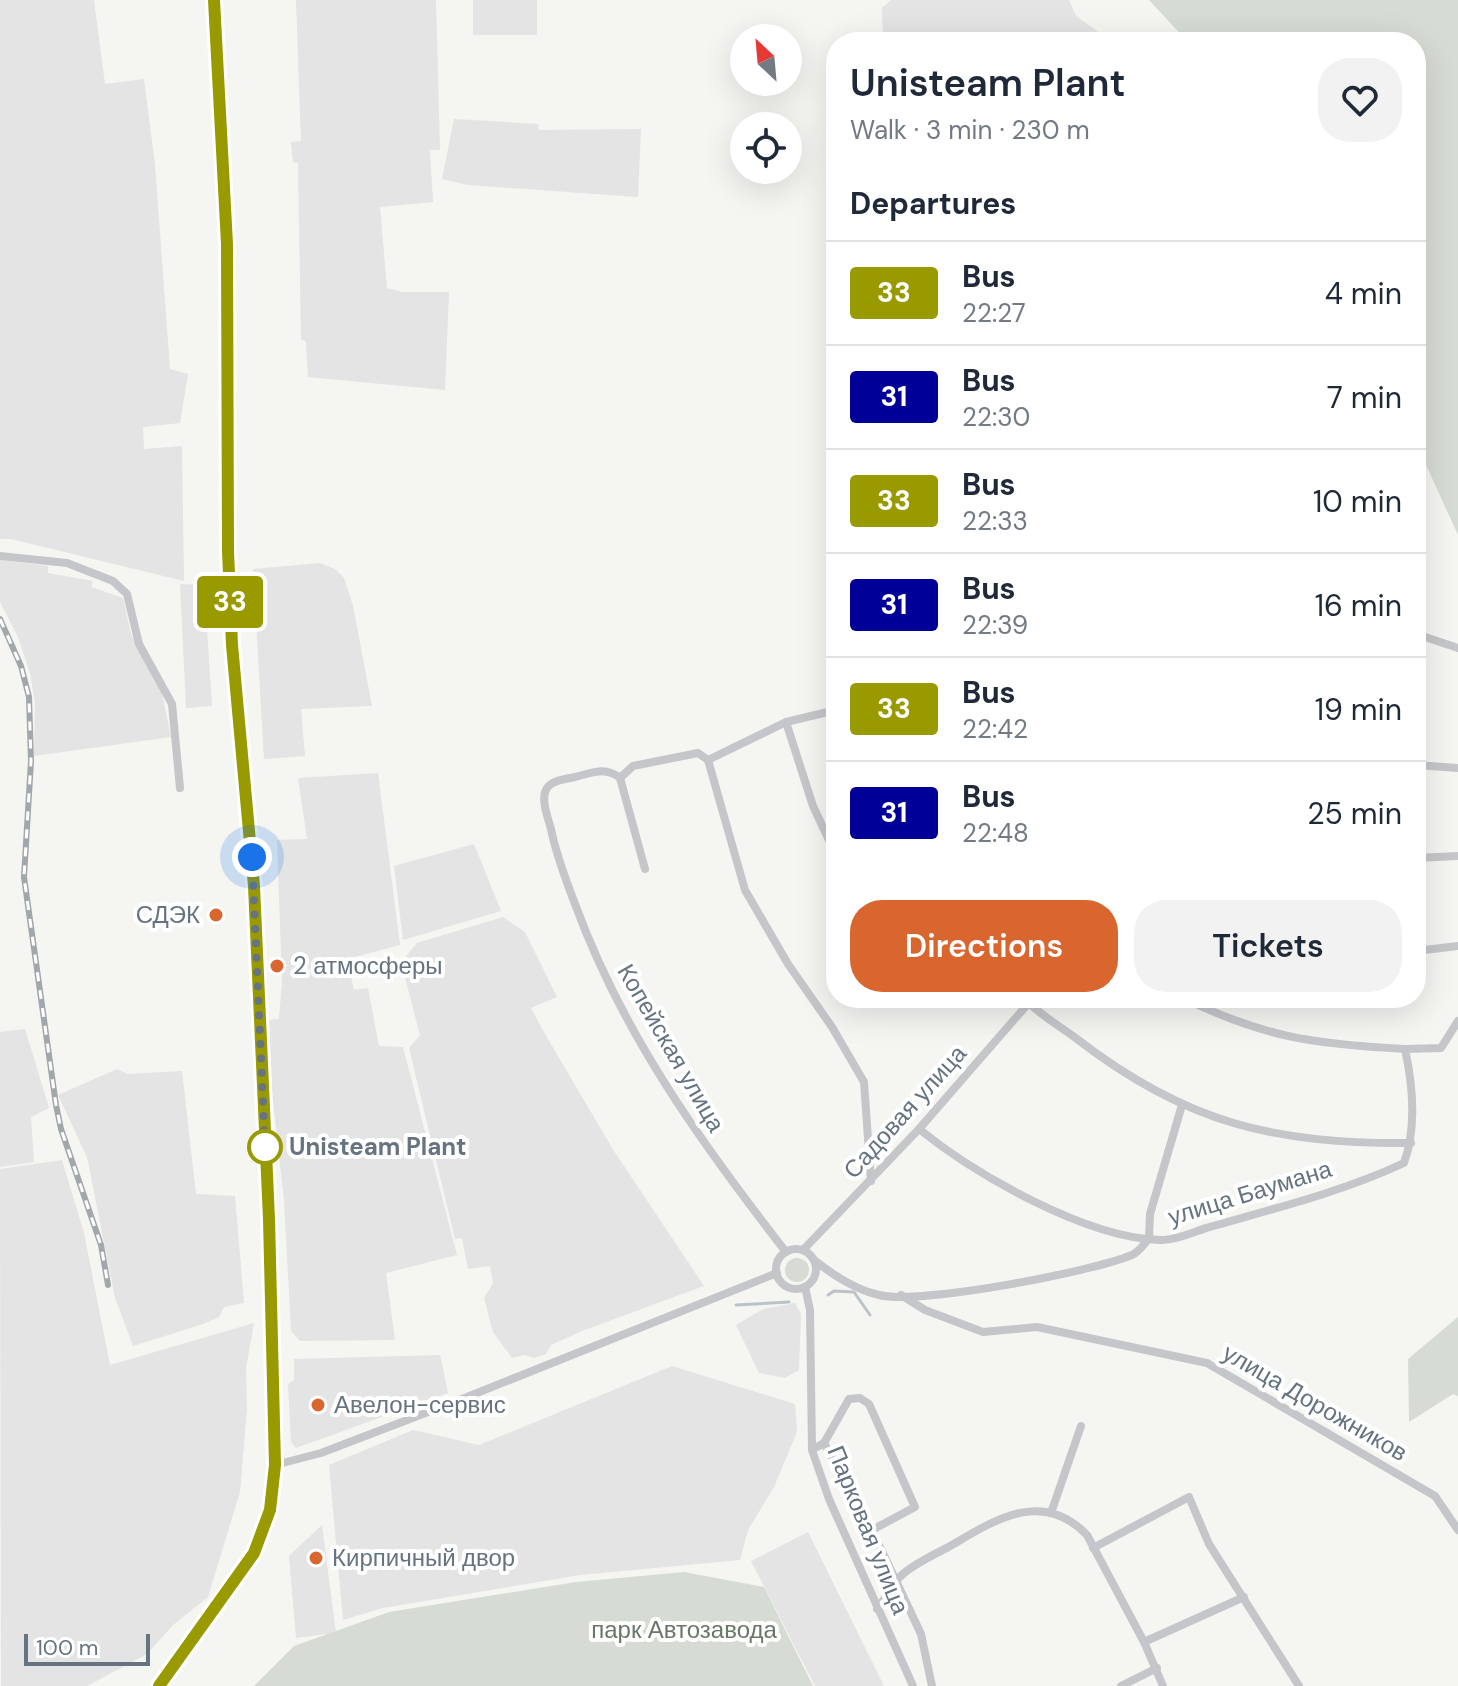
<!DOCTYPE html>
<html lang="en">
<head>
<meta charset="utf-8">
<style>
  body { margin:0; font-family:"DM Sans",sans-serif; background:#f2f2f3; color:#1f2937; height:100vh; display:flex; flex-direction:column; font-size:30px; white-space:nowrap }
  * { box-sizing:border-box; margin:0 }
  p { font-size:26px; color:#747a83 }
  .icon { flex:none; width:44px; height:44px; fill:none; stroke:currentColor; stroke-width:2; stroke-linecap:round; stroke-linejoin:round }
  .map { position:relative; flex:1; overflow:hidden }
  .details { position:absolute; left:826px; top:32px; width:600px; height:976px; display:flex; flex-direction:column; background:#fff; border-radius:32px; box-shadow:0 8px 32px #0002 }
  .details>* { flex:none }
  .badge { padding:0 16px; border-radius:6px; font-size:28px; line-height:52px }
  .needle { width:52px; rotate:334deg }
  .controls { position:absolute; left:730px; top:24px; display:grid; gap:16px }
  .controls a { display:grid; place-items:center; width:72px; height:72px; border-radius:50%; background:#fff; box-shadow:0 8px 32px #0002; font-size:40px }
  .scale { position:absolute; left:24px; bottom:20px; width:126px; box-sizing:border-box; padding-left:8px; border:4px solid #667381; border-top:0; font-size:22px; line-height:28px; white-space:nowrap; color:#667381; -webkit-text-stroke:6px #fff; paint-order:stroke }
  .you { position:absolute; width:40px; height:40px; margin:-20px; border:6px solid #fff; border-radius:50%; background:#1a73e8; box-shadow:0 0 0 12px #1a73e833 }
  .map>.badge { position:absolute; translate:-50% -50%; box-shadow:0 0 0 4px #fff }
  h2 { padding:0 24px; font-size:30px; line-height:72px }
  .round { display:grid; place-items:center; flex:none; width:84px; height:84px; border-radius:32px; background:#f2f2f3 }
  .head { display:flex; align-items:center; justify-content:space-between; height:136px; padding:0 24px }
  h1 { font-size:38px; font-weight:600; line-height:60px }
  .button { display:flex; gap:16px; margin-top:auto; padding:16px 24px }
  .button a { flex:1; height:92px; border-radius:32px; background:#d9662e; color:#fff; font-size:32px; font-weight:600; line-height:92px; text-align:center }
  .button a+a { background:#f2f2f3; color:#1f2937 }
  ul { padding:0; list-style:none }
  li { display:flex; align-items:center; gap:24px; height:104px; padding:0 24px; border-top:2px solid #e0e1e3 }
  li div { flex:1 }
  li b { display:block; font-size:30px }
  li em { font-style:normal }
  li .badge { min-width:88px; font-weight:700; text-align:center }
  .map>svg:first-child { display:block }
</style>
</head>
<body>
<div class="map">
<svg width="1458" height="1686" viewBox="0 0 1458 1686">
  <rect width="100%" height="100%" fill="#f5f5f2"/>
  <g fill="#e3e4e3">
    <polygon points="0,0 94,0 105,84 144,79 155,165 170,369 188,374 180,423 143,427 144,449 182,446 184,581 11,539 0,539"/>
    <polygon points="296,0 436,0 440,150 430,150 433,202 380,207 387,288 402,292 449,292 445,390 308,377 306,341 301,340 298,163 293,162 291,142 301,141"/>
    <rect x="473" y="0" width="64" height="35"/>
    <polygon points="891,0 1069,0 1076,16 1112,42 883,42 882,8"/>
    <polygon points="454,119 538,124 539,130 641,129 638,197 468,185 442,179"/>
    <polygon points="0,560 48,566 48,573 93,581 91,587 123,598 131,634 162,693 171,737 34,756 35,703 30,673 18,637 0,602"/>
    <polygon points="320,563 335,569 344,578 353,606 372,706 301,709 305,756 264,759 253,569"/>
    <polygon points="180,584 204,585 212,706 186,708"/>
    <polygon points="378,773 400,945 347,959 354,990 368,988 379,1046 403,1047 457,1255 386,1273 395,1340 300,1341 291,1331 284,1200 271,1084 269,1020 279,1019 282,982 277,840 307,839 298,778"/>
    <polygon points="474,844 501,911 403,940 394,866"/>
    <polygon points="503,917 525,932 557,997 531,1008 545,1034 612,1148 704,1286 582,1331 551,1345 546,1354 534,1358 525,1355 512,1358 493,1332 484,1298 493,1283 490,1266 468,1269 462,1238 455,1239 409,1048 420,1035 401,962 417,943"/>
    <polygon points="25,1029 49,1108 31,1117 34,1162 0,1167 0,1032"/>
    <polygon points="117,1069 128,1074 182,1071 196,1194 235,1196 244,1303 224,1307 219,1317 203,1324 133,1346 115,1298 87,1157 58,1095"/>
    <polygon points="62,1160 84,1233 110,1365 254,1323 246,1368 247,1408 240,1492 208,1597 173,1625 147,1654 87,1686 1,1686 0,1169"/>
    <polygon points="795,1303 801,1314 799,1370 785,1378 759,1373 736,1325 763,1309"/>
    <polygon points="440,1355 448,1393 296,1448 291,1442 288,1384 294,1380 294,1359"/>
    <polygon points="672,1366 795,1404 797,1432 774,1487 748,1530 740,1560 580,1575 383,1608 343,1620 329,1465 413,1430 479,1445"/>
    <polygon points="322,1525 336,1633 296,1638 289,1556"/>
    <polygon points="808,1532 884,1686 815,1686 751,1561"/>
  </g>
  <g fill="#d6dcd3">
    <polygon points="1149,0 1458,0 1458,535 1416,443 1416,42 1188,42"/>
    <circle cx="797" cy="1270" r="12"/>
    <polygon points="1458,1317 1458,1396 1453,1394 1409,1422 1408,1359"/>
    <polygon points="684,1572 764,1587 813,1686 254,1686 294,1646 389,1612 576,1582"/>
  </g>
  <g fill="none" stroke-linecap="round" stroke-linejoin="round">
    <g stroke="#bbc3c9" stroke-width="3">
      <polyline points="828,1295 834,1291 854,1292 870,1315"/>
      <polyline points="736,1305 789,1302"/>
    </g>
    <defs>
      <polyline id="major" points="159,1686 254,1553 270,1510 275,1465 269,1219 252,857 232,645 228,551 227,244 214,0"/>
    </defs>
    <use href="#major" stroke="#b4b8bb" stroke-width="13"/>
    <g stroke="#c4c6ca" stroke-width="8">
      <polyline points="0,556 67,563 113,581 127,594 139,644 172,704 180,788"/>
      <polyline points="1416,634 1458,648"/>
      <polyline points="786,722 813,806 836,855"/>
      <path d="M708,760L698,753L633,766L620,778C605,766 592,773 575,777C566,779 553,780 547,788C540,798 548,818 551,829C556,855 566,880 575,904C623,1035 702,1144 786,1252"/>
      <polyline points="708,760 745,890 788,964 832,1027 864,1082 871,1181"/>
      <polyline points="708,760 786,722 836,710"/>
      <polyline points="1416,765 1458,768"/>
      <polyline points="620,778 645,869"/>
      <polyline points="1416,858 1458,856"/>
      <polyline points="1416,951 1458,946"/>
      <path d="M1024,998C1038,1014 1060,1026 1077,1039C1187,1124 1275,1144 1411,1143"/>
      <path d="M1183,998C1266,1038 1314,1044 1405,1049"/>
      <path d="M919,1129C976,1175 1086,1238 1160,1240C1176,1241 1197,1230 1213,1226C1277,1208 1344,1191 1404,1163C1417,1127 1413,1086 1405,1049L1441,1048L1458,1021"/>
      <polyline points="1149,1238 1150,1214 1182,1105"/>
      <circle cx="796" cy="1269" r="20"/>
      <polyline points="803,1250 919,1129 1033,998"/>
      <path d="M814,1260C833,1275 856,1290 879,1295C919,1305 1091,1272 1132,1255C1139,1252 1144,1244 1149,1238"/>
      <polyline points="805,1287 810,1310 812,1450 829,1499 913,1686"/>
      <polyline points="901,1295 925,1310 983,1332 1037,1327 1207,1363 1435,1496 1458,1530"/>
      <polyline points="824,1443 872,1530 921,1634 932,1686"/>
      <polyline points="817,1447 824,1443 849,1399 860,1398 869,1404 915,1507 872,1530"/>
      <polyline points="275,1465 321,1453 462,1399 777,1273"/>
      <polyline points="1051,1513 1081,1426"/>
      <polyline points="1093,1548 1189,1497 1209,1544 1299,1686"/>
      <path d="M877,1609C885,1599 894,1581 903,1574C917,1562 936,1554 952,1545C996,1519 1043,1489 1087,1535L1144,1642L1163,1686"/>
      <polyline points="1144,1642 1244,1597"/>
      <polyline points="1121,1686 1157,1668"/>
    </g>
    <use href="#major" stroke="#fff" stroke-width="10"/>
    <defs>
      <polyline id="rail" points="0,619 21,666 29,697 31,761 24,877 56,1105 61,1129 101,1245 108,1285"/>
    </defs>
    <use href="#rail" stroke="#a2a7ac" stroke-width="6"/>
    <use href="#rail" stroke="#fff" stroke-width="3" stroke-dasharray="9" stroke-linecap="butt"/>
  </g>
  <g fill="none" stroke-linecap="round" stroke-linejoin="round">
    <defs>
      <polyline id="line" points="159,1686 254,1553 270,1510 275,1465 269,1219 254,886 232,645 228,551 227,244 214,0"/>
    </defs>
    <use href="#line" stroke="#fff" stroke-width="18"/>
    <use href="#line" stroke="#990" stroke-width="12"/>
    <polyline stroke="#667381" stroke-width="8" stroke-dasharray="0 14.4" points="252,857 265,1147"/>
  </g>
  <g fill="#d9662e" stroke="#fff" stroke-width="3">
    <circle cx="216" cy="915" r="8"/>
    <circle cx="277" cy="966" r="8"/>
    <circle cx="318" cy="1405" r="8"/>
    <circle cx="316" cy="1558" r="8"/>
  </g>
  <circle fill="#fff" stroke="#990" stroke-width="4" cx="265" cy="1147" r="16"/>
  <g text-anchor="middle" stroke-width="8" stroke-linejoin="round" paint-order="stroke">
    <g font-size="24" fill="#667381" stroke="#fff" text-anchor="start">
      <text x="200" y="923" text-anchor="end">СДЭК</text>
      <text x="293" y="974">2 атмосферы</text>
      <text x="334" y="1413">Авелон-сервис</text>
      <text x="332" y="1566">Кирпичный двор</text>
    </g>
    <g font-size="24" fill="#667381" stroke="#fff">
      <text transform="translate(671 1048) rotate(60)" y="8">Копейская улица</text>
      <text transform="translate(905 1112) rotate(-48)" y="8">Садовая улица</text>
      <text transform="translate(1250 1193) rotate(-17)" y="8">улица Баумана</text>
      <text transform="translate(1315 1403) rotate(30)" y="8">улица Дорожников</text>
      <text transform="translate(868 1530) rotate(68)" y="8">Парковая улица</text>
    </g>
    <g font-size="24" font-weight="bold" fill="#667381" stroke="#fff" text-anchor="start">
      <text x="289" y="1155">Unisteam Plant</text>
    </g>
    <g font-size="24" fill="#677964" stroke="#fff">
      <text x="684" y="1638">парк Автозавода</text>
    </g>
  </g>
</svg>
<div class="controls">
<a><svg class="needle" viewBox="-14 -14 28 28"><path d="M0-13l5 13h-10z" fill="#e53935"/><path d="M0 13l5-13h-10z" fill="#747a83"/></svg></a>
<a><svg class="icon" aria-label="locate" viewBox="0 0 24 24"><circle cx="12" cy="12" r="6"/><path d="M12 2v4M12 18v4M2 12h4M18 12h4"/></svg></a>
</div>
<div class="scale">100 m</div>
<div class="you" style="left:252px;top:857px"></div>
<b class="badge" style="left:230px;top:602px;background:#990;color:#fff">33</b>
<section class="details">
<div class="head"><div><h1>Unisteam Plant</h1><p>Walk · 3 min · 230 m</p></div><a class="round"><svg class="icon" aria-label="heart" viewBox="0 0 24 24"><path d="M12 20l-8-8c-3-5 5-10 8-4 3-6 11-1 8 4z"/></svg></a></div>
<h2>Departures</h2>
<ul>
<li><span class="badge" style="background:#990;color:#fff">33</span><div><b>Bus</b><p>22:27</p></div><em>4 min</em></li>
<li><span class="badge" style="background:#009;color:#fff">31</span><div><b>Bus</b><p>22:30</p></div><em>7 min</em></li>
<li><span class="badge" style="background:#990;color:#fff">33</span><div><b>Bus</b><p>22:33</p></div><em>10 min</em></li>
<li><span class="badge" style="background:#009;color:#fff">31</span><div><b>Bus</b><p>22:39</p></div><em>16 min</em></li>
<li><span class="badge" style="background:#990;color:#fff">33</span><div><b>Bus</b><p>22:42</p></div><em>19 min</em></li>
<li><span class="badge" style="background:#009;color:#fff">31</span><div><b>Bus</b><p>22:48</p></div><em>25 min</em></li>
</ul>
<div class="button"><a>Directions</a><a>Tickets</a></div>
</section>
</div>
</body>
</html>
